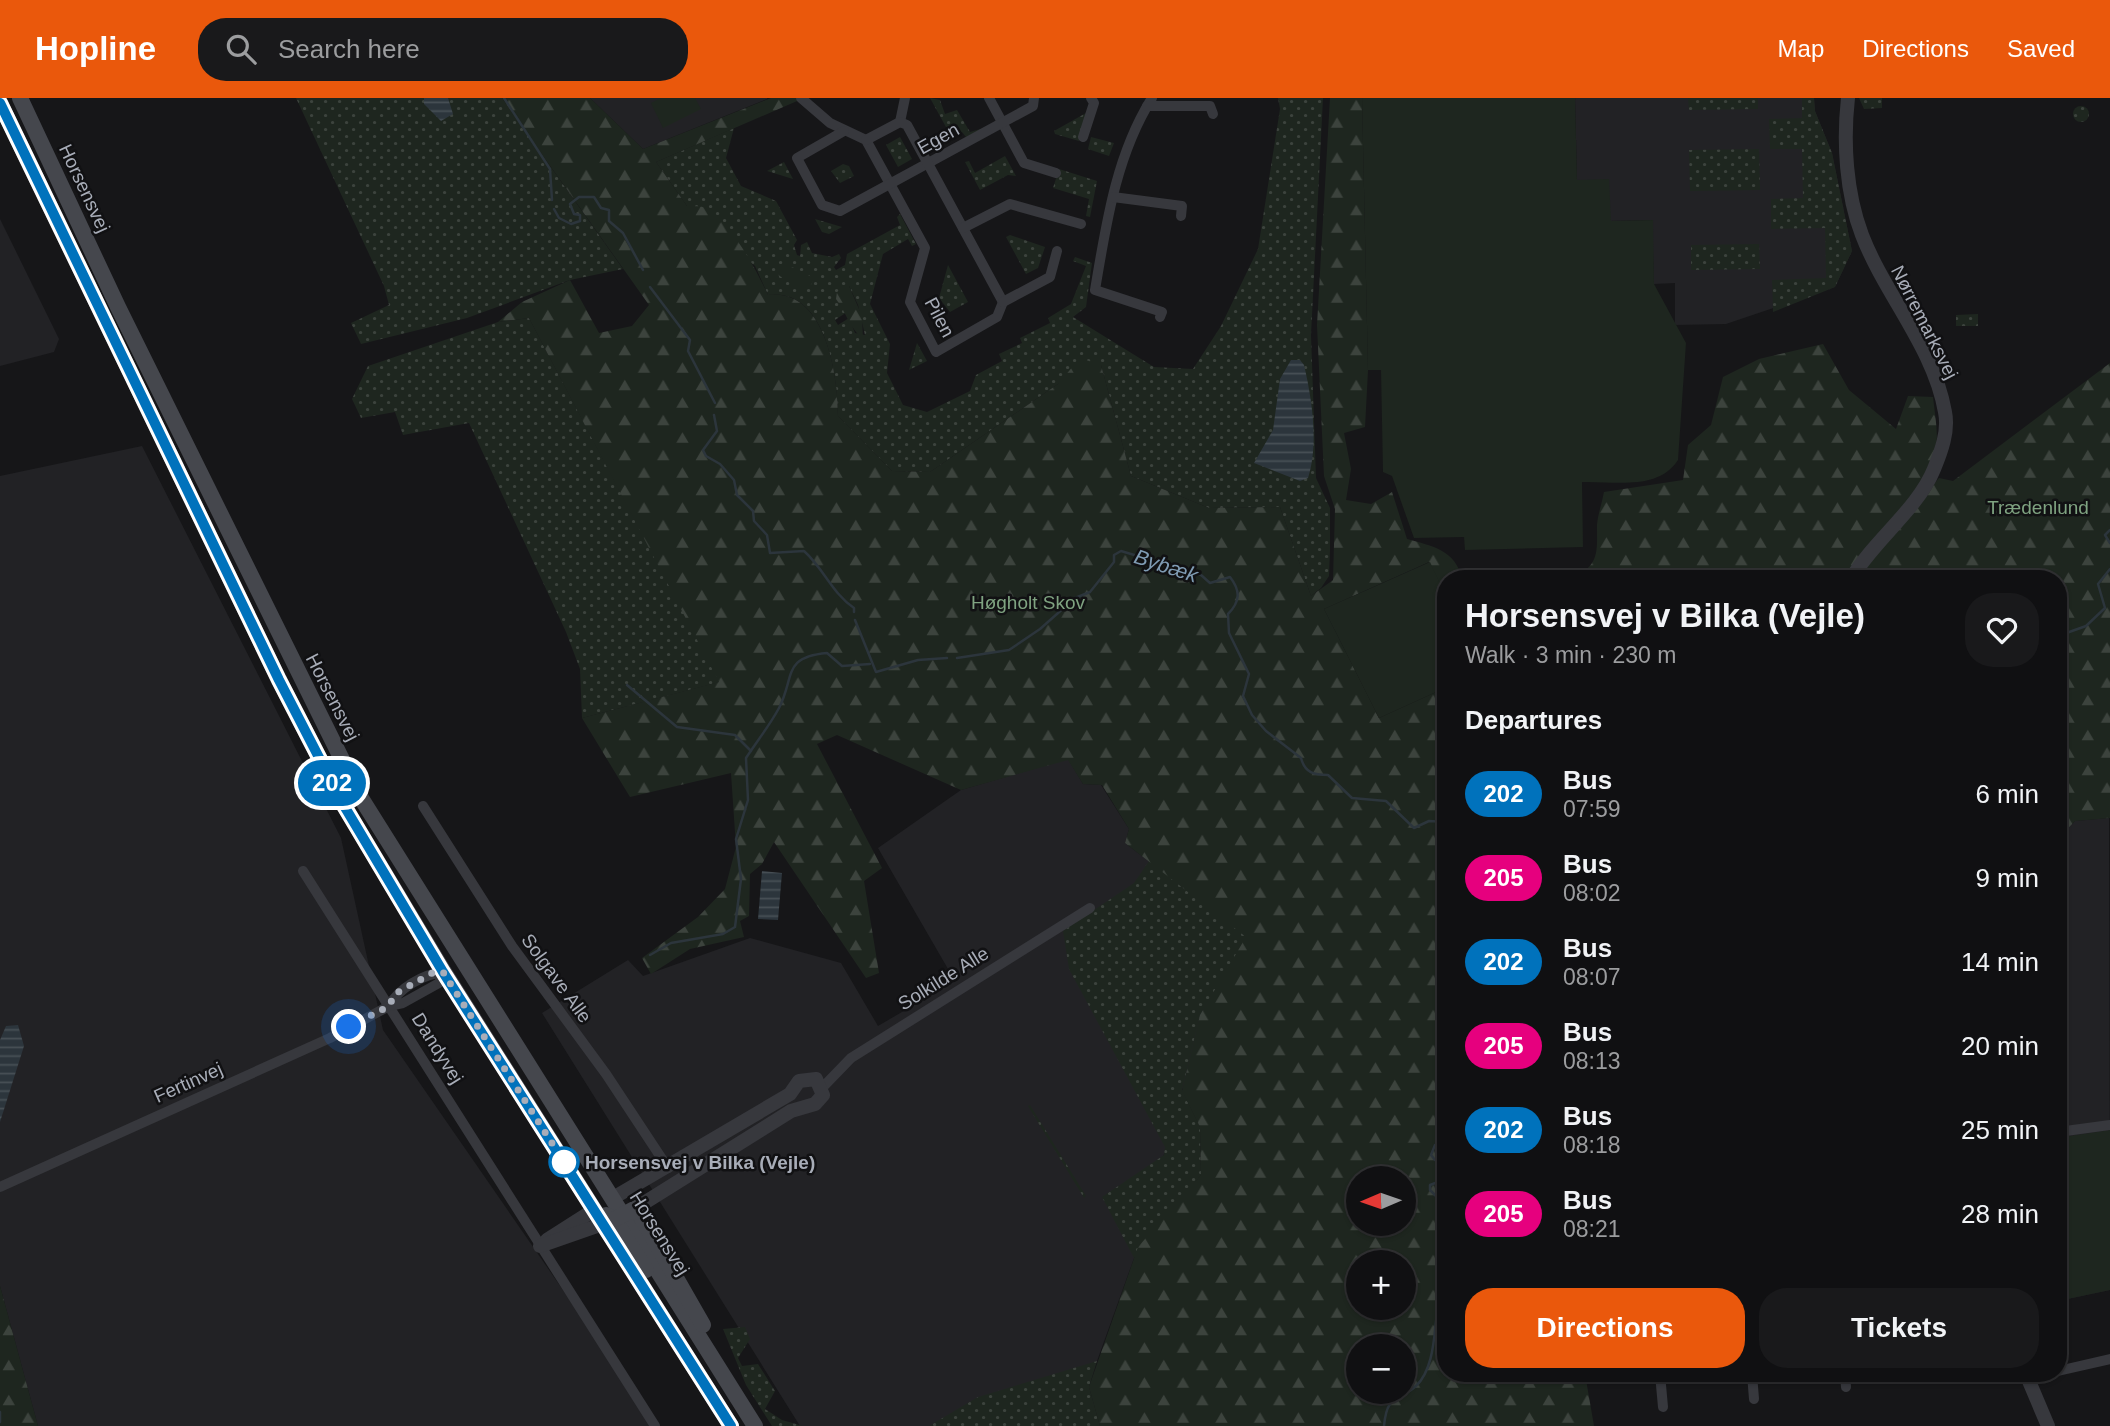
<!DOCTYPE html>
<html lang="en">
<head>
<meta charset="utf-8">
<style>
  body { margin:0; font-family:Arial,sans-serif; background:#19191b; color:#f1f3f6; height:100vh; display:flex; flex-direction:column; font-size:26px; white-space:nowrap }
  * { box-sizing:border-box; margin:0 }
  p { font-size:23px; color:#9c9d9f }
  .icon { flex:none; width:38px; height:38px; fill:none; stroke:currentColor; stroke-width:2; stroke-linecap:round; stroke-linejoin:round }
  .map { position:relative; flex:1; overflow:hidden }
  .panel { position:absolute; left:1437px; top:472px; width:630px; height:812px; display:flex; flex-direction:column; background:#101012; border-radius:28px; box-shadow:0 2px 5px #0004,0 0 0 2px #303032 }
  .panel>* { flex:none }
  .badge { padding:0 14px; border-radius:23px; font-size:24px; line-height:46px }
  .needle { width:46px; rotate:268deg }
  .fabs { position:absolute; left:1346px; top:1068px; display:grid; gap:14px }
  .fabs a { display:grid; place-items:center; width:70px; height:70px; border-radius:50%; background:#101012; box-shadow:0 2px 5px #0004,0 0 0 2px #303032; font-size:35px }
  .you { position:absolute; width:35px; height:35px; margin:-18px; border:5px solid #fff; border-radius:50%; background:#1a73e8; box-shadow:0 0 0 10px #1a73e833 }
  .map>.badge { position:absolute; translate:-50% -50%; box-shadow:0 0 0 4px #fff }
  h2 { padding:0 28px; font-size:26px; line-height:63px }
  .round { display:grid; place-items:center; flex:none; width:74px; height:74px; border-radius:28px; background:#19191b }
  .headline { display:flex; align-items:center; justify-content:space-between; height:119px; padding:0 28px }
  h1 { font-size:33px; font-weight:700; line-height:52px }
  .cta { display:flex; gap:14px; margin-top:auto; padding:14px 28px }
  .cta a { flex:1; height:80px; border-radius:28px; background:#ea580c; color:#fff; font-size:28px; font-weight:700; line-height:80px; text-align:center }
  .cta a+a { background:#19191b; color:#f1f3f6 }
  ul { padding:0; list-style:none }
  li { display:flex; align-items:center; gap:21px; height:84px; padding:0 28px }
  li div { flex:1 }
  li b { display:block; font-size:26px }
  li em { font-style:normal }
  li .badge { min-width:77px; font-weight:700; text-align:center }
  header { display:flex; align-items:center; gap:42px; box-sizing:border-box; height:98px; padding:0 35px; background:#ea580c; color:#fff }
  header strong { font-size:33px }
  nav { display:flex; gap:38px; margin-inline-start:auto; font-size:24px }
  .search { width:490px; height:63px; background:#19191b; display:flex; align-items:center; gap:18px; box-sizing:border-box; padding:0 24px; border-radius:28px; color:#9c9d9f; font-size:26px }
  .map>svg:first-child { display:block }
</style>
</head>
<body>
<header>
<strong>Hopline</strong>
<div class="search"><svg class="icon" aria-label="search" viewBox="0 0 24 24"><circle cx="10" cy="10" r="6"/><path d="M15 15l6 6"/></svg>Search here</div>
<nav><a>Map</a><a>Directions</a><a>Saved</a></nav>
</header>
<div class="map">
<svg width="2110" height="1328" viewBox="0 0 2110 1328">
  <defs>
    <pattern id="green-dots" width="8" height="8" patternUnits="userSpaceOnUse" patternTransform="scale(1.75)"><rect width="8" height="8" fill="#1e261f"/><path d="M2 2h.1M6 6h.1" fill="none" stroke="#3c433d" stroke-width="1.8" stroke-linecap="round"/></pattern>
    <pattern id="forest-firs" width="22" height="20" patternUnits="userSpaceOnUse" patternTransform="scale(1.75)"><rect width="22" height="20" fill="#1e261f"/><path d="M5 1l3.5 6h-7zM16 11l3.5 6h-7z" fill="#3c433d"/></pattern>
    <pattern id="water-rules" width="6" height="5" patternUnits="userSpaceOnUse" patternTransform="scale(1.75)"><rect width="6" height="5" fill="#2c353c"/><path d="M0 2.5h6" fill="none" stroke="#485056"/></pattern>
  </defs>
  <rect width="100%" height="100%" fill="#161618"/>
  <g fill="#222225">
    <polygon points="590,0 767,0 767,1 643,51"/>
    <polygon points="1575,0 1814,0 1815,13 1832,55 1852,153 1835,189 1726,226 1675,227 1675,185 1654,186 1652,122 1611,123 1577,82"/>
    <polygon points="0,121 59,241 54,254 0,268"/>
    <polygon points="142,348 341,740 383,932 657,1328 38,1328 0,1188 0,378"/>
    <polygon points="1068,661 1083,686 1101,687 1129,731 1125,745 1247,839 1182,992 1138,1149 1097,1263 950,1328 800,1328 542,915 628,862 643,878 750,840 841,865 878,928 955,883 878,750 961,692"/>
    <polygon points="2109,720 2110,1192 2058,1203 2058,741 2075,723"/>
  </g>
  <g fill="url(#green-dots)" fill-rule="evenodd">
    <polygon points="296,0 502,0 623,171 570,182 467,220 361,246 351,225 389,207 384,188"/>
    <polygon points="930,0 940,2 945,16 957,12 970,34 984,30 966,39 962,34 952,40"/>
    <path d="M1278,0H1323L1311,237L1316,380L1330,410V452L1329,478L1321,490L1311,498L1280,409L1209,410L1131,378L1101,267L1058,286L930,374L892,373L838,318C838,276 825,189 768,197L755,168L687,108L656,64L734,30L726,60L741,88L776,103L797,142L794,147L797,157L800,158L801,147L807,144L812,155L832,159L839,156L841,160L834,169L836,172L845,167L847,156L900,127L897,119L900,116L916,146L912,148L908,141L883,156L870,206L890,246L887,275L903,307L927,314L970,293L976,277L1002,263L999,256L1022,245L1020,240L1050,225L1048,220L1071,206L1086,168L1073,163L1075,159L1092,165L1086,209L1073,219L1154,269L1193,271L1221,228L1258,151L1280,11ZM849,188L858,207L865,237L855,235L849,220L838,227L835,222L847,214Z"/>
    <polygon points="1688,0 1758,0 1758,11 1689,12"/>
    <polygon points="1802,0 1814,0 1815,13 1832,55 1852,153 1835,189 1773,214 1772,182 1826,180 1825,130 1771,131 1771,101 1803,100 1802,51 1770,51 1769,21 1802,20"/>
    <polygon points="1859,0 1882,0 1882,10 1864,11"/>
    <circle cx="2081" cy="16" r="8"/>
    <polygon points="1086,15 1079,43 1055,36 1054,33"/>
    <polygon points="900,39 912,61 898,69 886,47"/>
    <polygon points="1091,39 1114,45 1109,58 1088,51"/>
    <polygon points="1759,51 1760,92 1690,93 1689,52"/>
    <polygon points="1005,58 1016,78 1008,77 980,92 965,64 969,63 975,75"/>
    <polygon points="784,64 793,81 767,73"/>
    <polygon points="843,66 849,68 854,78 840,85 831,73"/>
    <polygon points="1059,71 1097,83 1090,119 1086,118 1089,101 1053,90"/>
    <polygon points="815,121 842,129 829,136 822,134"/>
    <polygon points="1010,137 1045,149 1038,170 1026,176 1006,139"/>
    <polygon points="1759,146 1760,171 1691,172 1691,147"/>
    <polygon points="948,167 968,204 950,214 939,200"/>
    <polygon points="1978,216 1978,228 1956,228 1956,217"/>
    <polygon points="529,220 720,584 582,620 580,571 566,534 469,325 403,337 395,314 361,320 352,301 368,268 498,224"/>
    <polygon points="917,245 927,263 909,272"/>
    <polygon points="1149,763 1247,839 1200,917 1182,992 1200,1029 1201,1077 1134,1160 1102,1099 1164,1057 1165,1049 1069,871 1063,833 1134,785"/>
    <polygon points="1030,1007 1086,1098 1084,1100 1028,1008"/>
    <polygon points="745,1229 750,1241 738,1260 742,1268 758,1266 775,1293 765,1311 782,1322 803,1328 772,1328 746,1287 723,1231"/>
    <polygon points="1097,1263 1089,1289 1100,1328 929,1328 978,1299"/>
  </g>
  <g fill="url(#forest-firs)" fill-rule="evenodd">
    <path d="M502,0H590L643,51L771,0H804L656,64L687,108C691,108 699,108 703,109C729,120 757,173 768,197C825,190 838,276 838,318L892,373L930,374L1058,286L1080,260L1101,267L1131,378L1209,410L1280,409L1311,498L1333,482L1335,411L1324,378L1317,227L1330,0H1362L1368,272L1365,329L1344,335L1351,371L1346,402L1371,406L1392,394L1407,441C1432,448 1456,452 1462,481H1446L1445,496L1429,464L1324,511L1379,620L1445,590L1446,1276H1585L1594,1328H1100L1089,1289L1138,1149L1201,1077L1200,1029L1182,993L1200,917L1246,839L1125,745L1129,731L1102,687L1083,686L1068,662L961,692L837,637L817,646L882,770L864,783L879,875L866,880L774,744L762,766L750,776L749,818L740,823L744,839L690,851L651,876L642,860L698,819L725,791L736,749L731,675L630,699L582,620L719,584L529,220L498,224L522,204L570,182L599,235L632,228L649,207ZM1358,1080H1404V1125H1358ZM1358,1164H1404V1209H1358ZM1358,1248H1404V1293H1358Z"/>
    <polygon points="786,166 814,180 811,187 802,190 774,175"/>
    <path d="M849,188L862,218L863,241C850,231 846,214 836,201L837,194Z"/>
    <path d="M1823,246L1849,292L1896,331L1908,298L1933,299C1935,319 1940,340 1934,359C1920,402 1874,446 1845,481H1571C1600,467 1597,455 1597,427C1598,416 1602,405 1604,394L1683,382L1688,347L1711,327L1723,279L1759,261Z"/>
    <polygon points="2110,265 2110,720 2075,723 2058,741 2058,481 1856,481 1939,380 1953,383"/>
    <polygon points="0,1188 38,1328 0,1328"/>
  </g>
  <g fill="#1e261f">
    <polygon points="661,0 695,0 701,11 663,30 651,5"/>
    <path d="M1362,0H1575L1577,82L1609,81L1611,123L1653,122L1654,186L1686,245L1678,362C1658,393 1615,383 1582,384L1583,449L1465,452L1464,439L1414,440L1392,378L1383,374L1381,272H1368Z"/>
    <polygon points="1430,464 1445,496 1445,590 1379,620 1324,511"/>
    <polygon points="2110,1032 2110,1192 2058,1203 2058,1040"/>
  </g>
  <g fill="url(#water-rules)">
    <polygon points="448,0 453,16 441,23 424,6 424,0"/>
    <path d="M1291,262H1300L1304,267C1312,301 1319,346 1308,380L1300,383L1254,365L1273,332L1280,281Z"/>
    <polygon points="762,773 782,775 778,822 758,821"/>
    <polygon points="18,927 24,948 0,1024 0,942 6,928"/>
  </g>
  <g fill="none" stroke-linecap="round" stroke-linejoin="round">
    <g stroke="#2c353c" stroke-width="2.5">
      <polyline points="504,0 550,71 552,102"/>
      <polyline points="554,111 559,120 571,126 580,123 580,117 574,116 570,106 579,99 594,99 601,110 609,112 609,123 623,135 643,172"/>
      <polyline points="650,189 690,242 688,253 715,305"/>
      <path d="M714,317L717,333L703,352L706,358L720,366L734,382L737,397L753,413L754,423L767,437L770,455L804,453C824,471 832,495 854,510V514"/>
      <polyline points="2110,432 2105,437 2110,445"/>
      <polyline points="855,522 876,574 918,562 947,560"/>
      <polyline points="2058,538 2086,528 2105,510 2098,486 2110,471"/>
      <path d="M957,560L1009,552L1040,531L1075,500L1090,494L1114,464V457L1121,453L1201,477L1210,485L1230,479C1241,493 1240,504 1228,516L1229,535L1249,576L1243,598L1252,617L1266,633L1301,660C1305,675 1314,677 1328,677L1352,700L1386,703L1414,730L1429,723L1446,724"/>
      <polyline points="627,587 677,629 735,637 751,653"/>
      <path d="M650,857L671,845L723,836L735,829L741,781L736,741L748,702L746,660C757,643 770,627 779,610C795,579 782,559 827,555L842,568L870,566"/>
      <polyline points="1446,1048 1435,1047 1431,1057 1435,1062 1446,1065"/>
      <polyline points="1446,1072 1438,1084 1430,1087 1430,1092 1446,1108"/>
      <polyline points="1446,1178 1443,1189 1446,1193"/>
      <polyline points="0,1314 0,1324"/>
      <path d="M1384,1328C1387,1295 1398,1304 1416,1288C1434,1271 1434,1237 1437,1215L1446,1211"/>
    </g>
    <g stroke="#37383d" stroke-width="10">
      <polyline points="801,0 830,25 866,42 925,150 910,204 936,254 997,219 1003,204"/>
      <polyline points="989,0 1024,65 1056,75"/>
      <path d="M1152,0C1116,57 1106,127 1095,192L1162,214L1160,219"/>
      <polyline points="1147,8 1210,8 1213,16"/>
      <polyline points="900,24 905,0"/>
      <polyline points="844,33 797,60 822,107 840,113 1033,8 1034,0"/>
      <polyline points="1083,39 1094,5 1091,0"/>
      <polyline points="866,42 900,24 907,27 1003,204"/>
      <polyline points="1113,99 1182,108 1181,118"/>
      <polyline points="963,130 1010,106 1081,126"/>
      <polyline points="1003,204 1050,179 1057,153"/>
      <polyline points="423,708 512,848 606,976 668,1070"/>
      <polyline points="303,773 655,1328"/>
      <polyline points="822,990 851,960 1090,810"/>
      <polyline points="2058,1034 2110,1027"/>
      <path d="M0,1089L330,940L389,908L403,905L439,885L444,874C423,876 399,890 389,908"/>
      <polyline points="2058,1273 2110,1261"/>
      <polyline points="1660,1276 1663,1309"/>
      <polyline points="1752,1276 1754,1301"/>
      <polyline points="1845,1276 1846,1289"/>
      <polyline points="1943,1276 1943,1278"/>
      <polyline points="2027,1279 2044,1276"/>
    </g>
    <g stroke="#37383d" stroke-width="14">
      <path d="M1848,0C1843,44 1846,95 1862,137C1885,197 1934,250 1945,314C1949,333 1941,354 1934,371C1918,411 1873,443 1851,481"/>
      <polyline points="613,1100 790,996 799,983 816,981 823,997 815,1006 791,1013 636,1110"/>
      <polyline points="547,1142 594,1112"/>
      <polyline points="540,1148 603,1126"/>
      <polyline points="2026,1276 2048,1328"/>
    </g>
    <g stroke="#45474d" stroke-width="16">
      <polyline points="20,0 118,209 361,700 755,1328"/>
      <polyline points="0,5 279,582 343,706 444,874 731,1328"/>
      <polyline points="606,1117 614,1121 646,1172"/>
      <polyline points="615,1121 636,1110 703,1227"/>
    </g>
  </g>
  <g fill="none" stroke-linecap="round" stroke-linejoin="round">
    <defs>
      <polyline id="line" points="0,5 279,582 343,706 443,874 731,1328"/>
    </defs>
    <use href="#line" stroke="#fff" stroke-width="16"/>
    <use href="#line" stroke="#0072bc" stroke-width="10"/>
    <polyline stroke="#a8adb8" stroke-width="7" stroke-dasharray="0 12.6" points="349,929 389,908 395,896 432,875 443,874 564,1064"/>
  </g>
  <circle fill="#fff" stroke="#0072bc" stroke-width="3.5" cx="564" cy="1064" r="14"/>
  <g text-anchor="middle" stroke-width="5" stroke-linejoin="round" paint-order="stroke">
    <g font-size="19" fill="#a8adb8" stroke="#111113">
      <text transform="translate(938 40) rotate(-29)" y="7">Egen</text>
      <text transform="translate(85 90) rotate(65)" y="7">Horsensvej</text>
      <text transform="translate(940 219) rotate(62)" y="7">Pilen</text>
      <text transform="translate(1925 224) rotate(63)" y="7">Nørremarksvej</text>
      <text transform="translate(333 599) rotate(63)" y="7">Horsensvej</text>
      <text transform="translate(557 880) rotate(54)" y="7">Solgave Alle</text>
      <text transform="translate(943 880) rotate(-32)" y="7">Solkilde Alle</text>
      <text transform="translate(438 950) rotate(58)" y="7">Dandyvej</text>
      <text transform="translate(188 984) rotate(-24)" y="7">Fertinvej</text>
      <text transform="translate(660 1135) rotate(58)" y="7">Horsensvej</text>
    </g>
    <g font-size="19" fill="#7fa381" stroke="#111113">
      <text x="2038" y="416">Trædenlund</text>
      <text x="1028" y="511">Høgholt Skov</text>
    </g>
    <g font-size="19" font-weight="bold" fill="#a8adb8" stroke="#111113" text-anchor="start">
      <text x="585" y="1071">Horsensvej v Bilka (Vejle)</text>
    </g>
    <g font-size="21" font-style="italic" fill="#7f9bb3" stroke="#111113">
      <text transform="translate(1166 468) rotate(18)" y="7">Bybæk</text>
    </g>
  </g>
</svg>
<div class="fabs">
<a><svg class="needle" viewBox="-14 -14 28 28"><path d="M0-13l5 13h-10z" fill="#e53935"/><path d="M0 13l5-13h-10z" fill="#9c9d9f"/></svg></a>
<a>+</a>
<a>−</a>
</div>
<div class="you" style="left:349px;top:929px"></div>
<b class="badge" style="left:332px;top:685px;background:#0072bc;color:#fff">202</b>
<section class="panel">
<div class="headline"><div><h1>Horsensvej v Bilka (Vejle)</h1><p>Walk · 3 min · 230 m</p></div><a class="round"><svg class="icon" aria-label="heart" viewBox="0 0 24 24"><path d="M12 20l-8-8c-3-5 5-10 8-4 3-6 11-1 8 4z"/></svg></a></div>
<h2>Departures</h2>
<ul>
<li><span class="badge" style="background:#0072bc;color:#fff">202</span><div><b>Bus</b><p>07:59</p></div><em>6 min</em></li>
<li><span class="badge" style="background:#e6007e;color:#fff">205</span><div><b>Bus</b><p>08:02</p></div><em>9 min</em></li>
<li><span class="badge" style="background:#0072bc;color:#fff">202</span><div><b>Bus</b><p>08:07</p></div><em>14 min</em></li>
<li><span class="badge" style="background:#e6007e;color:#fff">205</span><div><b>Bus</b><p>08:13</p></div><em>20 min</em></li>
<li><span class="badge" style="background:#0072bc;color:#fff">202</span><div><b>Bus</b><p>08:18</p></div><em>25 min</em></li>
<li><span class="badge" style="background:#e6007e;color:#fff">205</span><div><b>Bus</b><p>08:21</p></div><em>28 min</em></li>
</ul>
<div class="cta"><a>Directions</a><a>Tickets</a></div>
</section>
</div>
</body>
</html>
